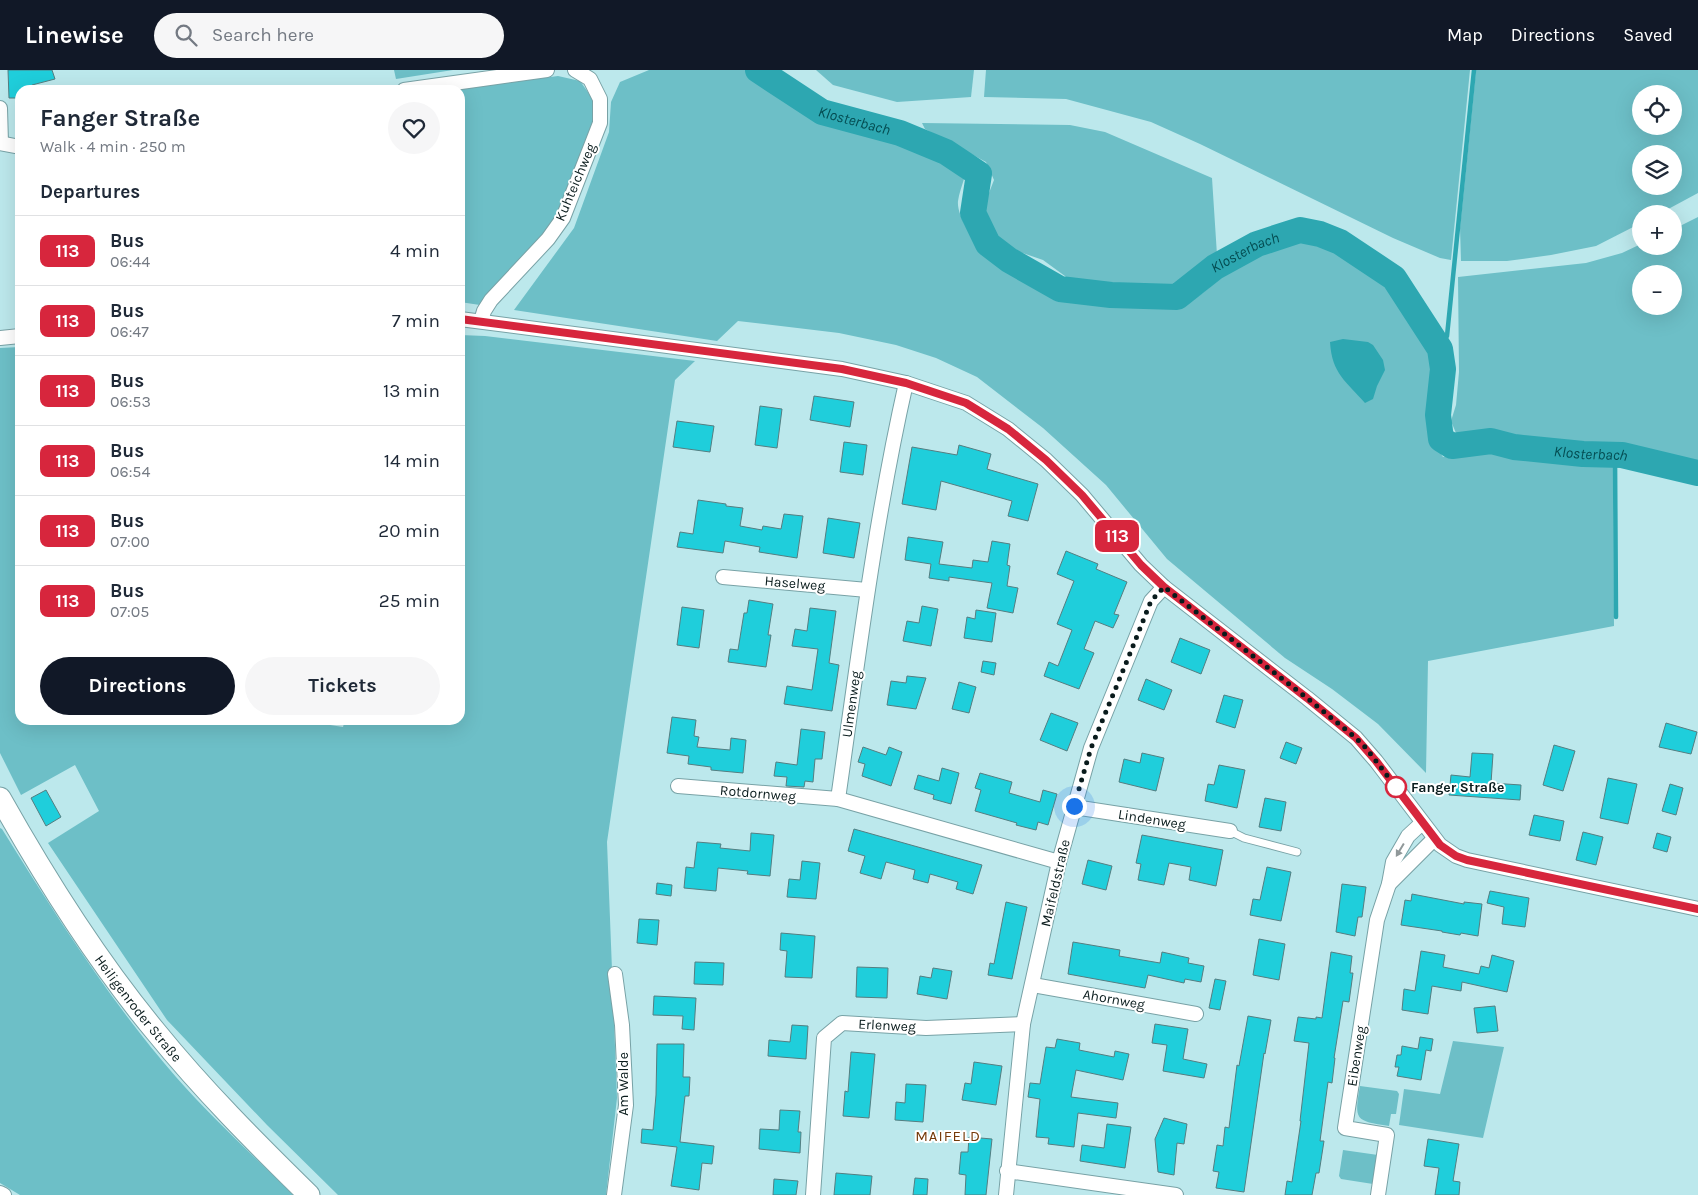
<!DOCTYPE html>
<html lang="en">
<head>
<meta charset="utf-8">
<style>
  body { margin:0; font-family:Karla,sans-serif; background:#f6f6f7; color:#1f2937; height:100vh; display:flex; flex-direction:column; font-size:19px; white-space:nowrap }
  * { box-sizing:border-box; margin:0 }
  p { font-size:16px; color:#747a83 }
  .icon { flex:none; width:28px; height:28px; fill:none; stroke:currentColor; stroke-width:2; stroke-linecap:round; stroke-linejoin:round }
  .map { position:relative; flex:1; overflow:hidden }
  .sheet { position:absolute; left:15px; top:15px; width:450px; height:640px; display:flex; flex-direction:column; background:#fff; border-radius:15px; box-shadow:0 5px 20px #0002 }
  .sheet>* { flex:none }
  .badge { padding:0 10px; border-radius:8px; font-size:18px; line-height:32px }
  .tools { position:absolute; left:1632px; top:15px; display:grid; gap:10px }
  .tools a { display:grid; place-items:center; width:50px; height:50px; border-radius:50%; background:#fff; box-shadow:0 5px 20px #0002; font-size:25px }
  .you { position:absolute; width:25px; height:25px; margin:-12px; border:4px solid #fff; border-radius:50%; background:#1a73e8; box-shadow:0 0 0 8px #1a73e833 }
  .map>.badge { position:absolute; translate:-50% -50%; box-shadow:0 0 0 2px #fff }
  h2 { padding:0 25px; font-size:19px; line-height:45px }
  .round { display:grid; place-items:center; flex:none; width:52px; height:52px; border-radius:26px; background:#f6f6f7 }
  .head { display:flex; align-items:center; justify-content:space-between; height:85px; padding:0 25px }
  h1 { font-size:24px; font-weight:700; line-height:38px }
  .button { display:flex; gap:10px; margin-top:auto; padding:10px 25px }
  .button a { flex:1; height:58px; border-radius:30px; background:#111827; color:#fff; font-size:20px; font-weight:700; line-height:58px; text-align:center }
  .button a+a { background:#f6f6f7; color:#1f2937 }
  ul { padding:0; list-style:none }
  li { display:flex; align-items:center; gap:15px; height:70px; padding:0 25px; border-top:1px solid #e0e1e3 }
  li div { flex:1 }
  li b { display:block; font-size:19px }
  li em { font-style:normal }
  li .badge { min-width:55px; font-weight:700; text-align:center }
  header { display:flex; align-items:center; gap:30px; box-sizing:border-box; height:70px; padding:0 25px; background:#111827; color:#fff }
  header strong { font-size:24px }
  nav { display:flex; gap:28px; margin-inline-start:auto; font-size:18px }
  .search { width:350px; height:45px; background:#f6f6f7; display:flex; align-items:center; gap:12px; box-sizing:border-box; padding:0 18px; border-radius:28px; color:#747a83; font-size:19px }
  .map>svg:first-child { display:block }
</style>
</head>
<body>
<header>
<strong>Linewise</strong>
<div class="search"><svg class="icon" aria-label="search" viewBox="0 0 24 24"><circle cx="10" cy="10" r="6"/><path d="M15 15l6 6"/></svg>Search here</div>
<nav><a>Map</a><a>Directions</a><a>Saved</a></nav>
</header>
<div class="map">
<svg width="1698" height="1125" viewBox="0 0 1698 1125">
  <rect width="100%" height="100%" fill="#bce8ec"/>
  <g fill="#6dbfc7" fill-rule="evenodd">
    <polygon points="394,0 453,0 396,9"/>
    <path d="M649,0H748L757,8C787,27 818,51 853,61C865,65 878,65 891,69C916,76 943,92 964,109C962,116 959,123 958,131C956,150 985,189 1002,197C1011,202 1022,202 1031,208C1038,213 1043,220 1052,223C1081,232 1118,231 1149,232C1160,232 1172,234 1183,232C1198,230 1208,218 1220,208C1243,190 1278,168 1307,166C1322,165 1340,177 1352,185C1365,193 1381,202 1392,213C1405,227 1437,285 1437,303C1438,338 1421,354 1443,387L1463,382H1489L1601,393L1613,395L1614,556L1428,591L1426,703L1378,654L1332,619L1285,588L1167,489L1106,415L1043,358L977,307L936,288L896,275L839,263L738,251L717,271L514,240L574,158L609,62L611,32L620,12Z"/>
    <polygon points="816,0 974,0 971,27 897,32 833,15"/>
    <polygon points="986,0 1470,0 1451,190 1440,188 1393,168 1200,74 1151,52 1066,29 984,27"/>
    <path d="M1476,0H1698V123L1659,144H1641V153L1596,176L1551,185L1507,191H1461L1460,158ZM1641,24H1674V56H1641ZM1641,84H1674V116H1641Z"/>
    <polygon points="558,6 580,11 595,32 594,48 555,148 535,174 480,235 460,232 460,20 455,20"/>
    <polygon points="922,53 1070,55 1105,62 1212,108 1217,185 1172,216 1118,216 1069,209 1043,190 1014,180 994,163 982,141 994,110 986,92 925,59"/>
    <path d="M1698,147V394L1626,379L1523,374L1498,369L1458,368L1451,351L1456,335L1459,302L1458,207L1586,193L1622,183L1641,174V176H1674V159ZM1641,204H1674V236H1641Z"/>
    <polygon points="460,265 485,266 695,291 675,310 607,772 617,1028 606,1125 338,1125 267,1055 167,950 48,773 99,741 75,695 21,725 0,683 0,278 20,277 20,650 298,650 343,657 345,650 460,650"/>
    <path d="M0,758L2,759C55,844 109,930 176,1007C212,1048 254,1086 293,1125H20L0,1113Z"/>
    <polygon points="1453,971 1504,977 1483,1068 1399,1055 1404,1019 1440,1024"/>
    <path d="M1360,1016L1397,1021L1399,1024L1396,1044H1391L1389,1056C1355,1051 1354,1050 1360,1016Z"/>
    <polygon points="1343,1080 1378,1085 1373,1114 1341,1109 1339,1106"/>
  </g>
  <path fill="#2da7b1" d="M1343,269L1368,272L1373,275L1383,290L1385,300L1377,316L1373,329L1365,333C1346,311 1332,304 1330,272Z"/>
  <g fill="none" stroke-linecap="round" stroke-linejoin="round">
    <g stroke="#2da7b1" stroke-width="4.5">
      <polyline points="1440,279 1447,266 1474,0"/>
      <polyline points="1615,384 1616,547"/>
    </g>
    <path stroke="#2da7b1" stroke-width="26" id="s1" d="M758,0L822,42L900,63L946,82L979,104L973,143L988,174L1009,190L1060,219L1111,225L1177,227L1215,197L1257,174L1300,160L1320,164L1340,172L1394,208L1440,279L1443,299L1438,345L1441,369L1452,376L1491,371L1514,377L1583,384L1622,385L1698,403"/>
  </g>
  <g fill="#1fcedb" stroke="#547e81">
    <polygon points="8,0 52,0 55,9 32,15 32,20 20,20 20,28 9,28"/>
    <polygon points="814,326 854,332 850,357 810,350"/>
    <polygon points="760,336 782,339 777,378 755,375"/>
    <polygon points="677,351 714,356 710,382 673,377"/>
    <polygon points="844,372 867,375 863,405 840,402"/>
    <polygon points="959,375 991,384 987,399 1038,414 1028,451 1008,446 1012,431 941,411 936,440 902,434 912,377 957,385"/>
    <polygon points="698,430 726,434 726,436 743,438 740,456 762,460 763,456 781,459 784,444 803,446 797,488 759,482 760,477 725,471 723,483 677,477 680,462 693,464"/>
    <polygon points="828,448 860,453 854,488 823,483"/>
    <polygon points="908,467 943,472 939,494 972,498 973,490 988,492 992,471 1010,474 1007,495 1010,496 1007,516 1018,518 1013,543 987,538 992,513 949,507 949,511 929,508 931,494 905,490"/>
    <polygon points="1066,481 1098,494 1096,499 1127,512 1114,544 1119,545 1113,558 1095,551 1084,579 1094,583 1079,619 1044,606 1049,592 1058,596 1072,560 1057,554 1074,511 1057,504"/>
    <polygon points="749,530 773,534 768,565 771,565 766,597 728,592 730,579 738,580 744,543 747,543"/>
    <polygon points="922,536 938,539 931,576 903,571 907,551 919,553"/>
    <polygon points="682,537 704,540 699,578 677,575"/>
    <polygon points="810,538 836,541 829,593 839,595 832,641 784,634 787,616 812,620 818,579 792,576 795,559 807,561"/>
    <polygon points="976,540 996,543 992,572 964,568 967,547 975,549"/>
    <polygon points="1180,568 1210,580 1201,604 1171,592"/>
    <polygon points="983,591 996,593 994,605 981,602"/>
    <polygon points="907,606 926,608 916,639 887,635 891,611 906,613"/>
    <polygon points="1146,609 1172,620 1164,640 1138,630"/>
    <polygon points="959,612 976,617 969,643 952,639"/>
    <polygon points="1224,625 1243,630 1235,658 1216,652"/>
    <polygon points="1051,643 1078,653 1067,681 1040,670"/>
    <polygon points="672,647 696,650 694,666 699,667 697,677 730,680 731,668 746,670 743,703 711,700 711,697 688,694 689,686 667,683"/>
    <polygon points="1666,653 1697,662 1691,684 1659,677"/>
    <polygon points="801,659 825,662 822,689 815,689 813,712 805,711 804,717 786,716 787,707 774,706 776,692 797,695"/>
    <polygon points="1286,672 1302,678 1296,694 1280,688"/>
    <polygon points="1554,675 1575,681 1563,721 1543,715"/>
    <polygon points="863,677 886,685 889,677 902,682 891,716 862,706 865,694 858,692"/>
    <polygon points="1142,683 1164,688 1156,721 1119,712 1124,689 1140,693"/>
    <polygon points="1472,683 1493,684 1491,713 1521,715 1520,730 1449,725 1451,705 1470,707"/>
    <polygon points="1219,695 1245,700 1237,738 1205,731 1208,714 1214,715"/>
    <polygon points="942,698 959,703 951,734 933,729 934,725 914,719 918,705 939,711"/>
    <polygon points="980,703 1012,712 1009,723 1040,732 1043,720 1057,724 1048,755 1038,752 1036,760 1016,755 1017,753 975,741 981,720 975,718"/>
    <polygon points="1608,708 1637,714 1628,754 1600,748"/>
    <polygon points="1670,714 1683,718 1676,745 1662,741"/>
    <polygon points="46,720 61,747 46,756 31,728"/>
    <polygon points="1265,728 1286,732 1281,761 1259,757"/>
    <polygon points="1534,745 1564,751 1560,771 1529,765"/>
    <polygon points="854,759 982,795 973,824 956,819 958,812 930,804 928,813 913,809 915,800 886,792 881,809 860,803 865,786 848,781"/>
    <polygon points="1583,762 1603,767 1596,795 1576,790"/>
    <polygon points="751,763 774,765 770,806 747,804 748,801 718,798 716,821 684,818 686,797 694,798 697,772 721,774 720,778 750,781"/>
    <polygon points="1657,763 1671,767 1667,782 1653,778"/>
    <polygon points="1142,765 1223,780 1216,816 1189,810 1191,797 1169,793 1164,815 1138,810 1141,794 1136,793"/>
    <polygon points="1088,790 1112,796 1106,820 1082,814"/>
    <polygon points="802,791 820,793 816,829 787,827 789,809 800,810"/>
    <polygon points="1267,797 1291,802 1281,851 1250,845 1253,829 1260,830"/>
    <polygon points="657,813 672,815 671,826 656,824"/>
    <polygon points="1342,814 1366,817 1362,847 1358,847 1355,866 1336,862"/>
    <polygon points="1490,821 1529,828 1525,857 1502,854 1504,837 1487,833"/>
    <polygon points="1412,824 1464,834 1464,832 1482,834 1478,866 1461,863 1460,865 1442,862 1442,861 1401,855 1405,830 1411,831"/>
    <polygon points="1006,832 1027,837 1012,909 988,905 990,893 994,894"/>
    <polygon points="639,849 659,850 657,875 637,873"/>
    <polygon points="781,863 815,866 812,908 785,907 787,881 780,880"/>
    <polygon points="1259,869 1285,874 1279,910 1253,905"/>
    <polygon points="1073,872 1120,880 1119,886 1160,893 1162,882 1189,888 1188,893 1204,896 1201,912 1185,909 1184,913 1148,905 1145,918 1068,904"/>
    <polygon points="1421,881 1445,885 1443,897 1479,904 1481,896 1489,898 1492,885 1514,891 1507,922 1462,912 1461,921 1432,916 1428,944 1402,940 1404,919 1415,921"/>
    <polygon points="1331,882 1352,886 1350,903 1353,903 1349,932 1343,931 1334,988 1335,988 1332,1013 1328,1012 1320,1071 1324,1071 1319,1103 1316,1103 1312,1125 1285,1125 1287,1111 1292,1112 1301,1051 1300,1051 1309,973 1294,971 1298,947 1316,949 1316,947 1322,948"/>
    <polygon points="695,892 724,893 723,915 694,914"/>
    <polygon points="857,897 888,898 887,928 856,927"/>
    <polygon points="933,898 952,901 947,929 917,924 920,906 931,908"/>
    <polygon points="1215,909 1226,911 1220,940 1209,938"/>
    <polygon points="654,926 696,928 694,960 682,959 683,946 653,945"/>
    <polygon points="1495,936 1498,961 1477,963 1474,938"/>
    <polygon points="1248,946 1271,950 1265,984 1264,983 1244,1122 1216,1118 1219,1102 1213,1101 1217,1075 1223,1076 1225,1057 1229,1058 1237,995 1239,996"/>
    <polygon points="1155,954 1188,959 1183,989 1207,994 1204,1008 1163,1001 1167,975 1152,973"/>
    <polygon points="792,955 808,956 806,989 768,986 769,970 790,972"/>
    <polygon points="1420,967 1433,969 1431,981 1426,980 1421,1010 1397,1006 1399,997 1395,997 1397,985 1401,985 1402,976 1418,979"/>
    <polygon points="1057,969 1080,973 1079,980 1114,987 1115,981 1129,984 1123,1010 1076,1000 1071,1027 1118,1033 1116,1048 1078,1043 1074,1077 1048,1074 1049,1068 1036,1067 1040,1029 1028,1027 1030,1013 1040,1014 1046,977 1055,978"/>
    <polygon points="657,974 684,974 683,1007 690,1007 689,1026 685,1026 680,1072 714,1076 712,1094 702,1093 699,1120 671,1116 677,1077 641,1073 642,1059 653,1060 656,1025"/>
    <polygon points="851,982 875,984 869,1048 843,1046 845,1021 848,1022"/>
    <polygon points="974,992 1002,996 996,1035 962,1030 965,1013 971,1014"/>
    <polygon points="906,1014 926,1015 923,1052 895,1050 896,1032 905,1033"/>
    <polygon points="780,1040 800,1041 798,1062 801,1062 800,1083 759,1079 760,1059 779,1060"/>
    <polygon points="1164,1048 1187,1054 1184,1074 1177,1073 1174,1105 1158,1102 1155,1069"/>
    <polygon points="1107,1054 1131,1057 1125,1098 1080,1091 1082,1075 1104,1078"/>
    <polygon points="969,1067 992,1069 986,1125 965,1125 966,1105 959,1104 961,1082 968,1082"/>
    <polygon points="1428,1069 1459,1074 1453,1111 1460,1112 1459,1125 1435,1125 1439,1098 1424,1096"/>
    <polygon points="836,1103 872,1106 870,1125 834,1125"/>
    <polygon points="915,1108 928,1109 927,1125 913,1125"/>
    <polygon points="774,1109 798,1111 796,1125 773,1125"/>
  </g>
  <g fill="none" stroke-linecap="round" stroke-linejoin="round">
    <defs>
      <polyline id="lane" points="1230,761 1244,768 1297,782"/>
      <g id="street">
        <polyline points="404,20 547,0"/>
        <polyline points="0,38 1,73"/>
        <polyline points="0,73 20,77"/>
        <polyline points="460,249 842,299 906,313 966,333 1008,359 1046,390 1082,425 1141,495 1164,517 1307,628 1356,668 1376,691 1440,775 1456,786 1467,790 1698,839"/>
        <polyline points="481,251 484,241 491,230 548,169 563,148 600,53 600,29 590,9 575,0"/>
        <polyline points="0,268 20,266"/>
        <path d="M906,313C875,450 858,590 838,729L1059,792"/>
        <polyline points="723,507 867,520"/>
        <polyline points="678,716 838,729"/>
        <polyline points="1074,737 1230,761"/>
        <polyline points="1389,814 1434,769"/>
        <polyline points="1033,915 1196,944"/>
        <polyline points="1007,1101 1176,1125"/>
        <polyline points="0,1123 4,1125"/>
        <polyline points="614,1125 626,1035 622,955 615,904"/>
        <polyline points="813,1125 824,968 842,953 926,958 1023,954"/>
        <polyline points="1006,1125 1023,954 1059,792 1091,678 1151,531 1164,517"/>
        <polyline points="1378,1125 1387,1065 1345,1058 1377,850 1389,814 1393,792 1408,766 1422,753"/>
      </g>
      <g id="primary">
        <path id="s2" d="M0,728C46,810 96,890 156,962C203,1020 256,1073 309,1125"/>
      </g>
    </defs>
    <use href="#lane" stroke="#78a2a6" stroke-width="9"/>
    <use href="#street" stroke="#78a2a6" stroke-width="16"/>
    <use href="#primary" stroke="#78a2a6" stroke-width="23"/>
    <use href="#lane" stroke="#fff" stroke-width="7"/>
    <use href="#street" stroke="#fff" stroke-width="14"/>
    <use href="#primary" stroke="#fff" stroke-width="21"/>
  </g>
  <defs><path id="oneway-solid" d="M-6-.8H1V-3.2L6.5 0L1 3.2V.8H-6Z" transform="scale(1.25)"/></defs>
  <use fill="#909899" href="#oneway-solid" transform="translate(1400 780) rotate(121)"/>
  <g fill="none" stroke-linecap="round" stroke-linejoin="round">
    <defs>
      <polyline id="line" points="460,249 842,299 906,313 966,333 1008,359 1046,390 1082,425 1141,495 1164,517 1307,628 1356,668 1376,691 1440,775 1456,786 1467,790 1698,839"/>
    </defs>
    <use href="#line" stroke="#fff" stroke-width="11"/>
    <use href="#line" stroke="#d7263d" stroke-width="8"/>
    <polyline stroke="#091b1c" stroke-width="5" stroke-dasharray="0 9" points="1074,736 1091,678 1129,586 1151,531 1164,517 1307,628 1356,668 1366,678 1396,717"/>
  </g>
  <circle fill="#fff" stroke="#d7263d" stroke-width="2.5" cx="1396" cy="717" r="10"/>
  <g text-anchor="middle" stroke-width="4" stroke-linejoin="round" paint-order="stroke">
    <g font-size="14" fill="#091b1c" stroke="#fff">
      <text transform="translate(575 112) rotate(-67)" y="5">Kuhteichweg</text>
      <text transform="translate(795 513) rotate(5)" y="5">Haselweg</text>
      <text transform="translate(851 634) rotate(-82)" y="5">Ulmenweg</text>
      <text transform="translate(758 723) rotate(5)" y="5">Rotdornweg</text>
      <text transform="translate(1152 749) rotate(9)" y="5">Lindenweg</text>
      <text transform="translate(1055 813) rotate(-77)" y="5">Maifeldstraße</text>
      <text transform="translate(1114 929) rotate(10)" y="5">Ahornweg</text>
      <text dy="5" stroke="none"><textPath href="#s2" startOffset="252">Heiligenroder Straße</textPath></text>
      <text transform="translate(887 955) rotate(3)" y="5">Erlenweg</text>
      <text transform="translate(1356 986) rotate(-81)" y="5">Eibenweg</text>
      <text transform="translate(623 1014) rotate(-90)" y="5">Am Walde</text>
    </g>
    <g font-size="14" font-weight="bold" fill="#091b1c" stroke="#fff" text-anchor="start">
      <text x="1411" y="722">Fanger Straße</text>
    </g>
    <g font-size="15" font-style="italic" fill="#044d52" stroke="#fff">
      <text dy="5" stroke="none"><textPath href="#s1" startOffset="110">Klosterbach</textPath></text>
      <text dy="5" stroke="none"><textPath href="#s1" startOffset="605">Klosterbach</textPath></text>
      <text dy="5" stroke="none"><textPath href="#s1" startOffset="1100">Klosterbach</textPath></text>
    </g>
    <g font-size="15" letter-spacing="1" fill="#753a09" stroke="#fff">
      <text x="948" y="1071">MAIFELD</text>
    </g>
  </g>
</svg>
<div class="tools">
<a><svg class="icon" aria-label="locate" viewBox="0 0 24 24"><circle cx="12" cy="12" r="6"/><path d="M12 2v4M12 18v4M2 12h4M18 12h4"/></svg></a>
<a><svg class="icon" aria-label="layers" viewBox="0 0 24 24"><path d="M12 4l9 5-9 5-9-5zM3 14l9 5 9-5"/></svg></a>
<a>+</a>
<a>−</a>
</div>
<div class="you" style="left:1074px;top:736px"></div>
<b class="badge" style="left:1117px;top:466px;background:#d7263d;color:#fff">113</b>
<section class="sheet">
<div class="head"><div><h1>Fanger Straße</h1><p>Walk · 4 min · 250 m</p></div><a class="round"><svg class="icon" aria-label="heart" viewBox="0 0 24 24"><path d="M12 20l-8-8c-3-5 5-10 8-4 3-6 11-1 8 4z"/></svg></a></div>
<h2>Departures</h2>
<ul>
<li><span class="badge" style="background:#d7263d;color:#fff">113</span><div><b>Bus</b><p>06:44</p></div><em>4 min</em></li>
<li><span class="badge" style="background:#d7263d;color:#fff">113</span><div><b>Bus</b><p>06:47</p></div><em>7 min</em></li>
<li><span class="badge" style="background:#d7263d;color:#fff">113</span><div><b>Bus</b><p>06:53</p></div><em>13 min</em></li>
<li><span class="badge" style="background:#d7263d;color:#fff">113</span><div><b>Bus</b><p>06:54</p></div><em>14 min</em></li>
<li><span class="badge" style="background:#d7263d;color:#fff">113</span><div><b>Bus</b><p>07:00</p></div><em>20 min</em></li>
<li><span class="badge" style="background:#d7263d;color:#fff">113</span><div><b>Bus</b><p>07:05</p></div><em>25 min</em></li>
</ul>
<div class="button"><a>Directions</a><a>Tickets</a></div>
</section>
</div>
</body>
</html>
